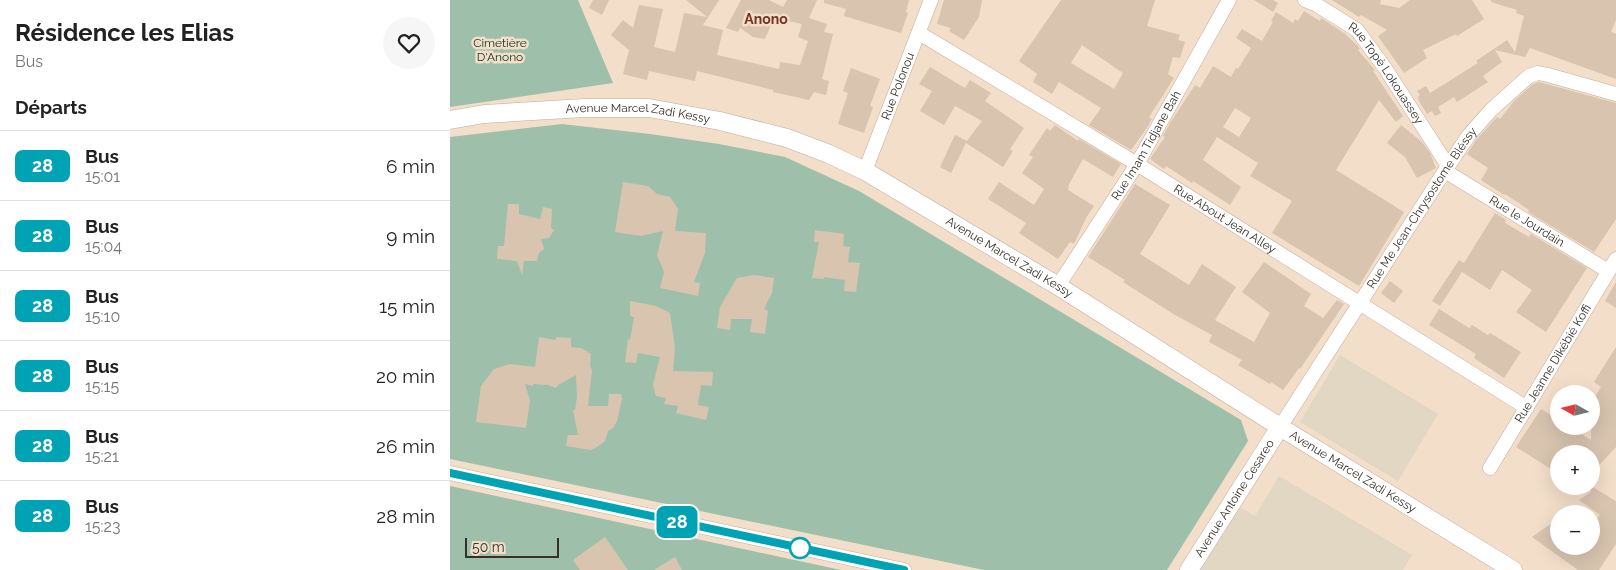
<!DOCTYPE html>
<html lang="fr">
<head>
<meta charset="utf-8">
<style>
  body { margin:0; font-family:Raleway,sans-serif; background:#f6f6f6; color:#222; height:100vh; display:flex; flex-direction:column; font-size:19px; white-space:nowrap }
  * { box-sizing:border-box; margin:0 }
  p { font-size:16px; color:#767676 }
  .icon { flex:none; width:28px; height:28px; fill:none; stroke:currentColor; stroke-width:2; stroke-linecap:round; stroke-linejoin:round }
  .map { position:relative; flex:1; overflow:hidden }
  .side { display:flex; flex-direction:column; background:#fff; width:450px }
  .side>* { flex:none }
  .badge { padding:0 10px; border-radius:8px; font-size:18px; line-height:32px }
  .needle { width:32px; rotate:278deg }
  .fabs { position:absolute; left:1100px; top:385px; display:grid; gap:10px }
  .fabs a { display:grid; place-items:center; width:50px; height:50px; border-radius:50%; background:#fff; box-shadow:0 5px 20px #0002; font-size:25px }
  .scale { position:absolute; left:15px; bottom:12px; width:94px; box-sizing:border-box; padding-left:5px; border:2px solid #383028; border-top:0; font-size:14px; line-height:18px; white-space:nowrap; color:#383028; -webkit-text-stroke:4px #f2dec9; paint-order:stroke }
  .map>.badge { position:absolute; translate:-50% -50%; box-shadow:0 0 0 2px #fff }
  h2 { padding:0 15px; font-size:19px; line-height:45px }
  .round { display:grid; place-items:center; flex:none; width:52px; height:52px; border-radius:26px; background:#f6f6f6 }
  .headline { display:flex; align-items:center; justify-content:space-between; height:85px; padding:0 15px }
  h1 { font-size:24px; font-weight:700; line-height:38px }
  ul { padding:0; list-style:none }
  li { display:flex; align-items:center; gap:15px; height:70px; padding:0 15px; border-top:1px solid #e0e0e0 }
  li div { flex:1 }
  li b { display:block; font-size:19px }
  li em { font-style:normal }
  li .badge { min-width:55px; font-weight:700; text-align:center }
  main { display:flex; flex:1; min-height:0 }
  .map>svg:first-child { display:block }
</style>
</head>
<body>
<main>
<section class="side">
<div class="headline"><div><h1>Résidence les Elias</h1><p>Bus</p></div><a class="round"><svg class="icon" aria-label="heart" viewBox="0 0 24 24"><path d="M12 20l-8-8c-3-5 5-10 8-4 3-6 11-1 8 4z"/></svg></a></div>
<h2>Départs</h2>
<ul>
<li><span class="badge" style="background:#00a3b4;color:#fff">28</span><div><b>Bus</b><p>15:01</p></div><em>6 min</em></li>
<li><span class="badge" style="background:#00a3b4;color:#fff">28</span><div><b>Bus</b><p>15:04</p></div><em>9 min</em></li>
<li><span class="badge" style="background:#00a3b4;color:#fff">28</span><div><b>Bus</b><p>15:10</p></div><em>15 min</em></li>
<li><span class="badge" style="background:#00a3b4;color:#fff">28</span><div><b>Bus</b><p>15:15</p></div><em>20 min</em></li>
<li><span class="badge" style="background:#00a3b4;color:#fff">28</span><div><b>Bus</b><p>15:21</p></div><em>26 min</em></li>
<li><span class="badge" style="background:#00a3b4;color:#fff">28</span><div><b>Bus</b><p>15:23</p></div><em>28 min</em></li>
</ul>
</section>
<div class="map">
<svg width="1166" height="570" viewBox="0 0 1166 570">
  <rect width="100%" height="100%" fill="#f2dec9"/>
  <g fill="#e1d7c2">
    <polygon points="890,355 988,414 948,481 850,422"/>
    <polygon points="829,476 962,555 953,570 742,570 783,503 805,516"/>
  </g>
  <g fill="#9ec0aa">
    <polygon points="0,0 128,0 163,83 0,107"/>
    <polygon points="112,124 200,134 269,144 335,157 409,191 791,420 798,441 717,570 534,570 0,459 0,137"/>
    <polygon points="0,486 391,570 0,570"/>
  </g>
  <g fill="#d8c4af" fill-rule="evenodd">
    <polygon points="143,0 159,0 152,15 139,8"/>
    <polygon points="236,0 269,0 253,25 273,30 267,55 329,69 330,62 350,65 358,41 348,37 352,24 324,18 315,39 303,37 290,28 288,32 276,28 291,0 319,0 333,7 337,0 367,0 359,18 377,24 374,32 383,34 372,79 379,81 376,95 364,92 359,100 323,92 323,90 247,71 245,81 199,71 197,80 173,74 179,50 161,35 173,20 183,28 189,5 213,9 204,47 225,52 234,13 257,17"/>
    <polygon points="374,0 459,0 456,12 458,13 451,33 394,16 396,9 374,3"/>
    <polygon points="494,0 532,0 529,17 514,40 499,31 501,28 487,24"/>
    <path d="M611,0H705L697,26L730,35L728,40L735,42L730,58L723,57L718,74L724,78L699,117L702,119L698,126L681,150L639,125L651,108L609,82L602,94L583,82L587,74L569,61ZM632,45L673,73L664,89L621,63Z"/>
    <polygon points="804,0 823,0 828,3 823,12"/>
    <polygon points="882,0 931,0 930,4 949,8 960,0 1022,0 1034,19 1007,36 1006,34 973,50 977,58 954,73 928,36 937,30 911,15 909,17"/>
    <polygon points="1041,0 1166,0 1166,20 1161,32 1166,34 1166,79 1080,48 1075,57 1045,50 1052,62 1033,76 1038,82 1007,102 1004,97 988,107 991,113 985,116 982,111 977,114 969,101 968,97 970,95 967,91 976,86 980,93 1028,63 1026,61 1057,40 1065,52 1074,16 1066,13 1067,10 1041,2"/>
    <path d="M854,11L870,21L871,18L894,33L907,45L910,49L908,50L925,70L923,71L953,116L946,122L929,100L886,170L954,212L909,286L822,233L842,201L800,176L808,163L767,137L753,160L791,187L780,205L743,181L742,183L716,166L714,169L700,159L715,137L713,136L720,123L745,85L750,88L763,66L781,77L786,68L788,69L801,48L786,38L792,29L812,41L823,22L821,21L826,12L843,23L845,19L848,21ZM785,108L801,118L789,137L773,127Z"/>
    <polygon points="480,67 515,88 520,80 541,93 535,101 574,128 560,149 563,151 553,167 516,143 501,173 490,167 505,135 517,141 532,121 505,106 494,125 470,111 482,91 469,84"/>
    <polygon points="401,68 430,79 420,106 423,107 414,133 388,124 398,93 393,91"/>
    <polygon points="1089,82 1166,103 1166,219 1144,252 1078,212 1079,210 1055,194 1054,195 1031,180 1038,168 1017,154 1026,140 1047,117 1050,119 1064,101 1083,84"/>
    <polygon points="605,125 628,141 629,139 671,164 663,177 633,159 618,186 619,187 618,190 644,206 636,218 624,244 620,242 608,259 569,233 576,223 538,199 549,182 584,205 594,189 572,173 583,157 579,155 597,128 600,131"/>
    <polygon points="951,125 972,142 980,153 986,168 967,178 955,157 937,143"/>
    <polygon points="173,182 198,186 207,194 220,197 228,209 225,231 256,233 255,253 244,282 250,283 248,296 210,288 214,272 207,255 213,231 191,236 165,232"/>
    <polygon points="685,184 720,205 690,254 739,285 752,264 786,287 765,320 804,342 820,313 792,292 814,262 861,294 854,306 873,318 887,300 894,304 850,369 849,368 833,390 821,382 820,384 788,365 792,360 759,342 762,335 725,315 673,282 675,280 638,257"/>
    <polygon points="58,204 69,204 69,214 90,219 93,207 102,209 101,228 104,230 99,238 91,239 94,249 89,253 87,261 74,261 72,275 67,261 47,259 48,246 54,246"/>
    <polygon points="1045,213 1056,220 1055,223 1079,237 1081,234 1137,268 1096,332 1066,312 1082,290 1052,270 1040,290 1012,272 990,306 982,301 1009,260 1014,263"/>
    <polygon points="365,230 394,234 393,246 400,247 398,262 410,263 406,292 394,291 395,280 374,277 374,279 362,278 369,242 364,242"/>
    <polygon points="304,275 324,278 322,293 314,309 318,311 315,334 300,332 302,319 281,319 280,330 267,328 270,307 287,278"/>
    <polygon points="940,281 953,291 944,303 931,293"/>
    <polygon points="1166,282 1166,308 1155,301"/>
    <polygon points="180,301 206,306 220,313 225,348 223,371 263,372 262,386 251,385 248,405 259,407 256,420 226,413 228,406 214,404 216,398 206,396 203,385 210,357 188,353 186,363 175,362 178,339 180,340 184,317 180,316"/>
    <polygon points="989,309 1019,328 1022,325 1038,335 1040,333 1071,352 1054,378 1024,358 1026,354 979,325"/>
    <polygon points="89,337 105,340 107,337 121,338 121,347 131,348 141,354 140,366 142,370 138,406 158,406 159,394 171,394 172,399 167,421 163,428 158,431 155,441 147,447 141,450 116,446 118,435 128,435 123,410 125,410 127,396 126,375 108,385 106,388 98,385 83,384 83,386 75,384 80,401 76,428 26,422 31,386 44,369 60,364 85,367"/>
    <polygon points="1166,347 1166,447 1141,474 1141,454 1109,454 1109,474 1066,447 1091,409 1109,420 1109,426 1119,426 1141,440 1141,403 1151,387 1144,382"/>
    <polygon points="1141,486 1166,501 1166,544 1149,570 1128,570 1082,537 1109,518 1109,546 1141,546 1141,529 1150,515 1129,500 1141,492"/>
    <polygon points="155,537 178,570 130,570 123,560"/>
    <polygon points="225,557 232,570 204,570"/>
  </g>
  <g fill="none" stroke-linecap="round" stroke-linejoin="round">
    <defs>
      <g id="minor">
        <path id="s1" d="M855,0L867,5L907,30L935,68L998,166"/>
        <path id="s2" d="M469,33L687,164L1077,408"/>
        <path id="s3" d="M415,171L481,0"/>
        <path id="s4" d="M995,171L1158,271"/>
        <path id="s5" d="M608,286L687,164L779,0"/>
        <path id="s6" d="M830,427L998,166L1019,135L1041,110L1079,76L1088,73L1098,75L1166,94"/>
        <path id="s7" d="M1040,468L1166,259"/>
        <polyline points="0,473 454,570"/>
      </g>
      <g id="tertiary">
        <path id="s8" d="M0,120L34,114L134,108H199L270,121L337,138L379,154L415,171L608,286L830,427L1063,570"/>
        <path id="s9" d="M739,570L830,427"/>
      </g>
    </defs>
    <use href="#minor" stroke="#c2ae9a" stroke-width="15"/>
    <use href="#tertiary" stroke="#c2ae9a" stroke-width="19"/>
    <use href="#minor" stroke="#fff" stroke-width="14"/>
    <use href="#tertiary" stroke="#fff" stroke-width="18"/>
  </g>
  <g fill="none" stroke-linecap="round" stroke-linejoin="round">
    <defs>
      <polyline id="line" points="0,473 454,570"/>
    </defs>
    <use href="#line" stroke="#fff" stroke-width="11"/>
    <use href="#line" stroke="#00a3b4" stroke-width="8"/>
  </g>
  <circle fill="#fff" stroke="#00a3b4" stroke-width="2.5" cx="350" cy="548" r="10"/>
  <g text-anchor="middle" stroke-width="5" stroke-linejoin="round" paint-order="stroke">
    <g font-size="12" fill="#0b3822" stroke="#f2dec9">
      <text x="50" y="47">Cimetière<tspan x="50" dy="14">D'Anono</tspan></text>
    </g>
    <g font-size="12" fill="#383028" stroke="#f2dec9">
      <text dy="4" stroke="none"><textPath href="#s1" startOffset="112">Rue Topé Lokouassey</textPath></text>
      <text dy="4" stroke="none"><textPath href="#s3" startOffset="91">Rue Polonou</textPath></text>
      <text dy="4" stroke="none"><textPath href="#s8" startOffset="189">Avenue Marcel Zadi Kessy</textPath></text>
      <text dy="4" stroke="none"><textPath href="#s5" startOffset="166">Rue Imam Tidjane Bah</textPath></text>
      <text dy="4" stroke="none"><textPath href="#s6" startOffset="261">Rue Me Jean-Chrysostome Bléssy</textPath></text>
      <text dy="4" stroke="none"><textPath href="#s2" startOffset="358">Rue About Jean Alley</textPath></text>
      <text dy="4" stroke="none"><textPath href="#s4" startOffset="96">Rue le Jourdain</textPath></text>
      <text dy="4" stroke="none"><textPath href="#s8" startOffset="594">Avenue Marcel Zadi Kessy</textPath></text>
      <text dy="4" stroke="none"><textPath href="#s7" startOffset="122">Rue Jeanne Dikébié Koffi</textPath></text>
      <text dy="4" stroke="none"><textPath href="#s8" startOffset="999">Avenue Marcel Zadi Kessy</textPath></text>
      <text dy="4" stroke="none"><textPath href="#s9" startOffset="85">Avenue Antoine Cesareo</textPath></text>
    </g>
    <g font-size="14" font-weight="bold" fill="#763222" stroke="#f2dec9">
      <text x="316" y="24">Anono</text>
    </g>
  </g>
</svg>
<div class="fabs">
<a><svg class="needle" viewBox="-14 -14 28 28"><path d="M0-13l5 13h-10z" fill="#e53935"/><path d="M0 13l5-13h-10z" fill="#767676"/></svg></a>
<a>+</a>
<a>−</a>
</div>
<div class="scale">50 m</div>
<b class="badge" style="left:227px;top:522px;background:#00a3b4;color:#fff">28</b>
</div>
</main>
</body>
</html>
